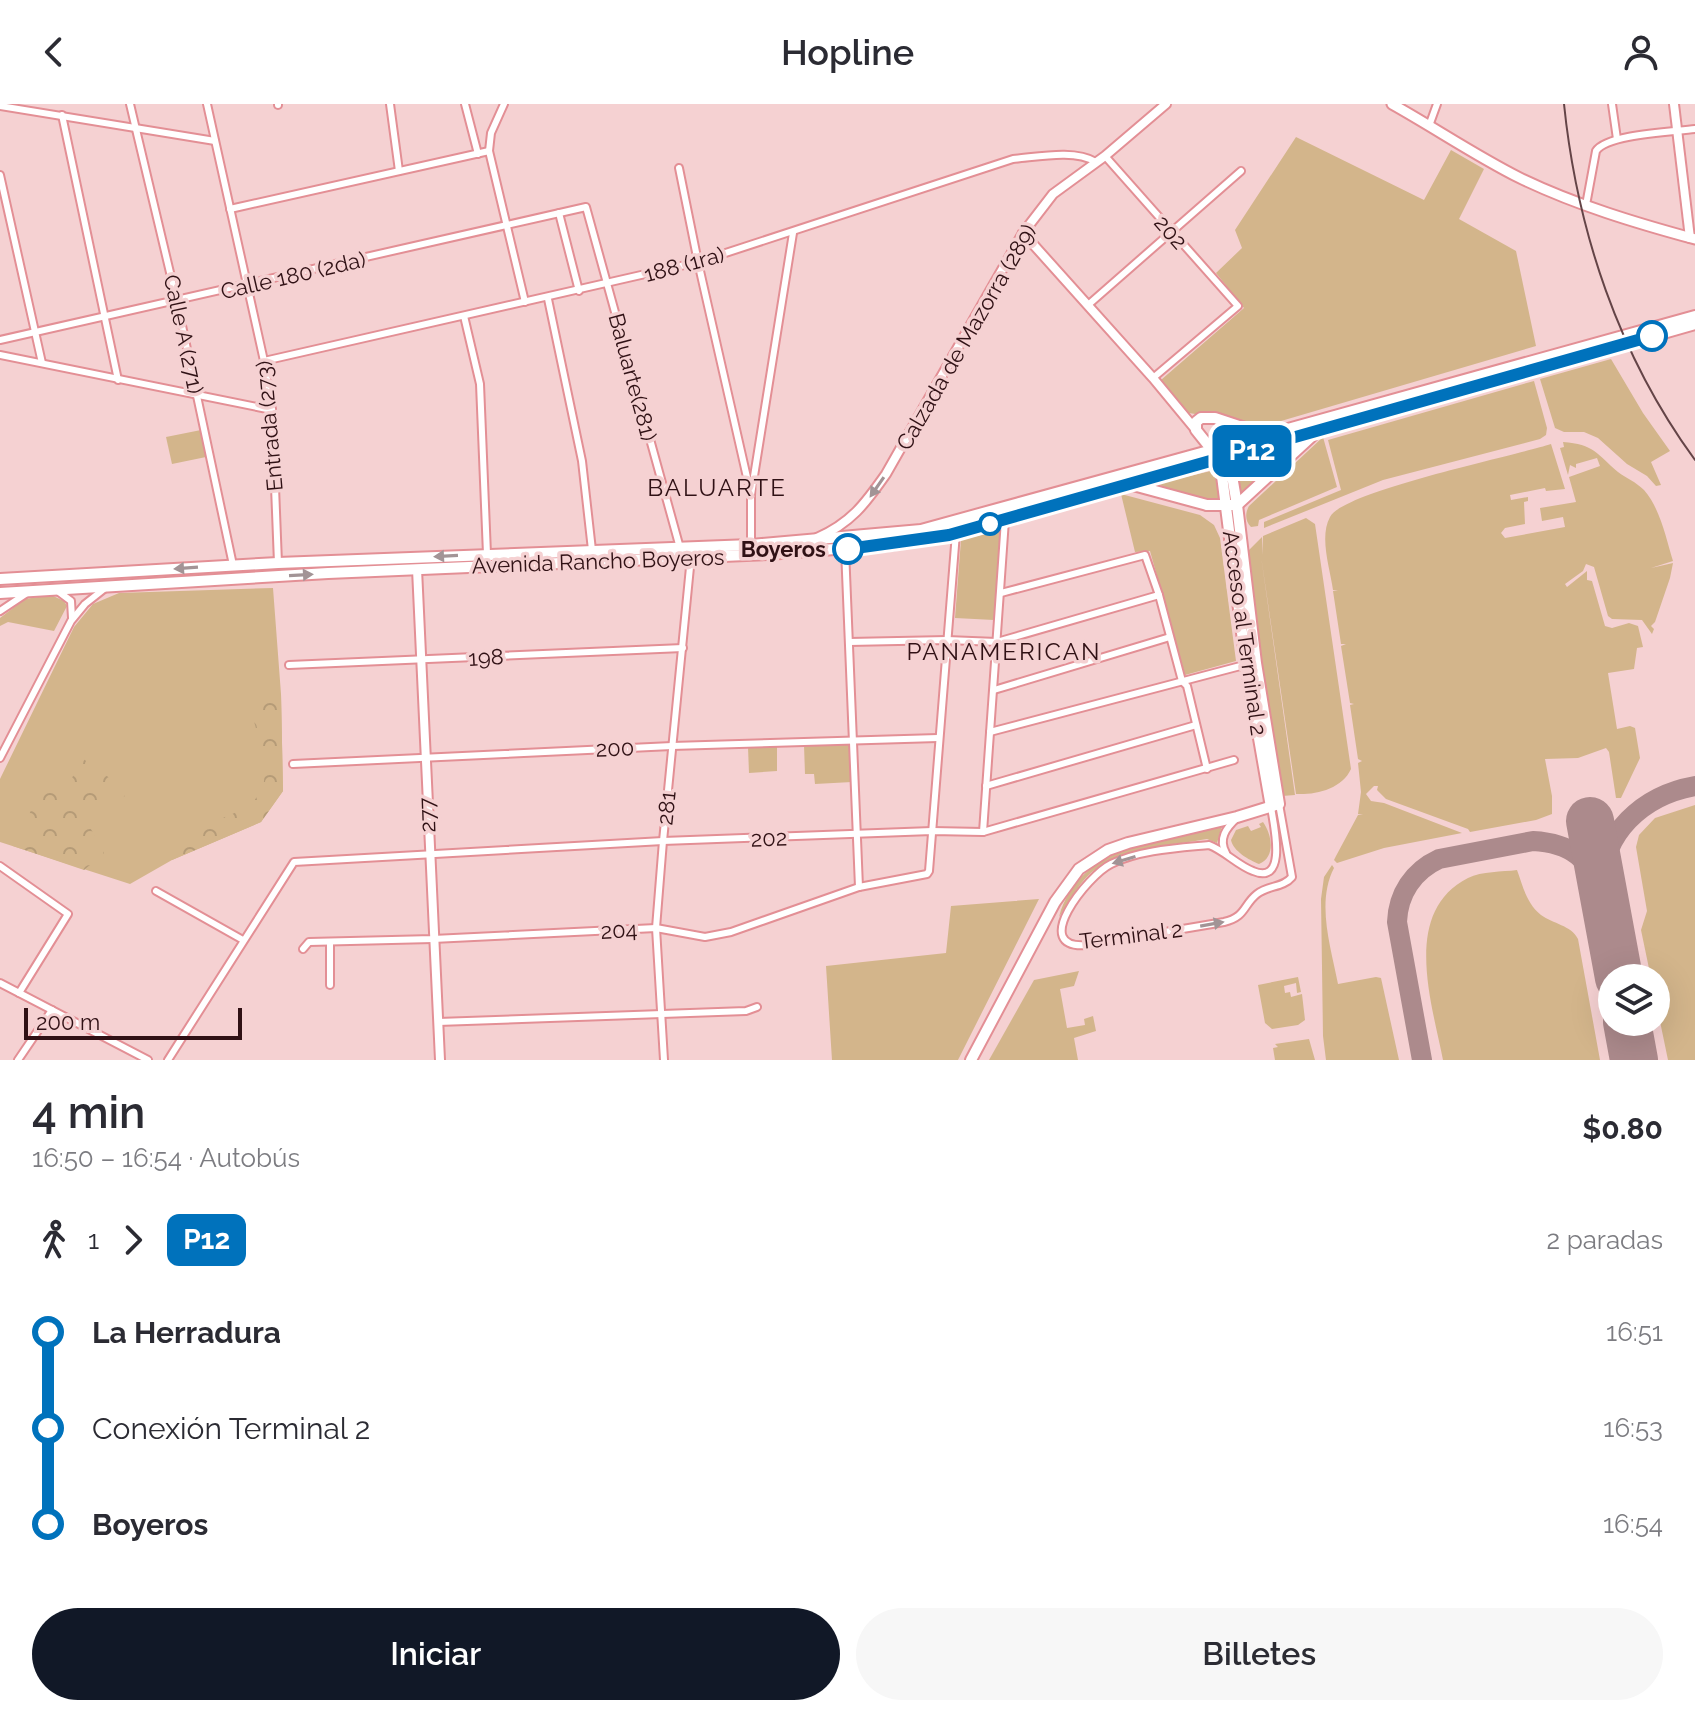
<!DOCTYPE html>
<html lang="es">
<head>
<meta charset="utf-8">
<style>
  body { margin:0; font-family:Raleway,sans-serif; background:#f7f7f7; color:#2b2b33; height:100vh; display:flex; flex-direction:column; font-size:30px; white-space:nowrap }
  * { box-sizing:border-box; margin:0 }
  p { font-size:26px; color:#7c7c81 }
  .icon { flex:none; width:44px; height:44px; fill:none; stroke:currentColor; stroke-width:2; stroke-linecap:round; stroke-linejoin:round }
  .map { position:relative; height:956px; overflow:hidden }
  .details { display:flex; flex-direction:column; background:#fff; flex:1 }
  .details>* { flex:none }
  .badge { padding:0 16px; border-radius:12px; font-size:28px; line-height:52px }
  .controls { position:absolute; left:1598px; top:860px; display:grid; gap:16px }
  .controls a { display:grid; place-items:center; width:72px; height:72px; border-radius:50%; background:#fff; box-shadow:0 8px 32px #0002; font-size:40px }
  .scale { position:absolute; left:24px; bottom:20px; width:218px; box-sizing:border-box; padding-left:8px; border:4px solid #301115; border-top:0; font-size:22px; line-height:28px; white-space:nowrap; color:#301115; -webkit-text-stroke:6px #f5d1d2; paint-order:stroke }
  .map>.badge { position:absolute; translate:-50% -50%; box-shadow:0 0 0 4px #fff }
  .legs { display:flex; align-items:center; gap:12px; height:88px; padding:0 32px; font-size:26px }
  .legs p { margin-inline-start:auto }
  .overview { display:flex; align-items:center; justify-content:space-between; height:136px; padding:0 32px }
  h1 { font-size:44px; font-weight:600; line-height:60px }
  .cta { display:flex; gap:16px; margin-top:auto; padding:16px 32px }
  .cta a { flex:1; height:92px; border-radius:48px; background:#111827; color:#fff; font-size:32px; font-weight:600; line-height:92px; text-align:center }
  .cta a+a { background:#f7f7f7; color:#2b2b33 }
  ul { padding:0 32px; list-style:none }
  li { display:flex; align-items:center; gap:28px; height:96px; font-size:30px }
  li i { display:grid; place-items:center; width:12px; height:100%; margin:0 10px; background:currentColor }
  li i::after { content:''; width:20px; height:20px; margin:-10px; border:6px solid; border-radius:50%; background:#fff }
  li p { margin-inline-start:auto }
  li:first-child i { background:linear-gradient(#0000 50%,currentColor 0) }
  li:last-child i { background:linear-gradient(currentColor 50%,#0000 0) }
  header { display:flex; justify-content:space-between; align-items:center; height:104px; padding:0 32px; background:#fff; font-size:36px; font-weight:600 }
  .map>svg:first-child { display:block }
</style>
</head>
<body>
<header><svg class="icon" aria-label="back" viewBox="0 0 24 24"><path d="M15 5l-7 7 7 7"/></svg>Hopline<svg class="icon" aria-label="person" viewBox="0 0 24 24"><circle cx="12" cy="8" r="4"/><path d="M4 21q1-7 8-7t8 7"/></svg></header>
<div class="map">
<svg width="1695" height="956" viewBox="0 0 1695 956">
  <defs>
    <pattern id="forest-crowns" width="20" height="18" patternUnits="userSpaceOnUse" patternTransform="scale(2)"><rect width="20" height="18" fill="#d3b58b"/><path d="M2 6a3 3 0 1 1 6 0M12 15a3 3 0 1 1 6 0" fill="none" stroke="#b59b77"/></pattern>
  </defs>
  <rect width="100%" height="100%" fill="#f5d1d2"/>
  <g fill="#d3b58b">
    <polygon points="1296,33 1424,96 1451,46 1484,65 1459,115 1516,147 1536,242 1264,322 1253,322 1217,309 1201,311 1189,309 1161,276 1244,204 1216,169 1242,144 1235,126"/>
    <polygon points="1611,255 1643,309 1670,347 1651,358 1661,381 1656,382 1647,372 1627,360 1598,334 1584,328 1564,328 1555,324 1540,275"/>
    <polygon points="1534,277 1547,324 1546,331 1540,335 1383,376 1264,424 1264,418 1341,386 1328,336"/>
    <polygon points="201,326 206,353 172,360 166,333"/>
    <path d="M1323,333L1337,383L1259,416L1258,422L1251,423C1245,417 1245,409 1249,402Z"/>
    <path d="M1563,338C1594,340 1597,350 1618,368C1626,374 1636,378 1644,386C1660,404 1666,434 1673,457L1651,464L1673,459L1670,474L1655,518L1651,522L1654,525L1652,530L1642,516L1612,515L1608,512L1594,463L1586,460L1583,467L1565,480L1567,483L1587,467V476L1592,477L1605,522L1612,524L1629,519L1638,522L1643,543L1637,544L1634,565L1608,569L1617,625L1630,622L1635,624L1640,654L1621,694H1616L1609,648L1606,644L1578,654L1545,655L1552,692V710L1536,716L1470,728L1468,725L1386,695L1377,686L1378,682H1374L1366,690L1371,697L1384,699L1462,729L1384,744L1337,759L1334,756L1336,752L1358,711H1363L1358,710L1361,688L1358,659L1362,657L1358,655L1350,601L1354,600L1350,599L1341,542L1346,540H1341L1333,487L1338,486H1333C1330,464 1319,433 1330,413C1343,387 1514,352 1551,340L1565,385L1546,387L1545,384L1510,391L1511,396L1528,393V397L1524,398L1525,420L1505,424L1501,429L1505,434L1565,423L1563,413L1542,417L1540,404L1576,398L1569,373L1600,362L1597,354L1576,360V364L1570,361L1568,371L1560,344L1564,343Z"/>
    <polygon points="1292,342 1245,389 1239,390 1235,359"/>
    <polygon points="1215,366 1219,396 1212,399 1156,380"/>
    <polygon points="1121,390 1200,411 1214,421 1220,434 1236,557 1185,571 1150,447 1135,448"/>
    <path d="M1306,414L1315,420L1351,665C1342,685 1316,691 1296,690L1261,452L1295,691L1282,692L1257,544L1247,448L1262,433V451L1263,432Z"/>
    <polygon points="1001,426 994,516 955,514 961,436"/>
    <polygon points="273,484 281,590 283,687 261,718 172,756 130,780 0,738 0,675 74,523 93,500 119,489"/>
    <polygon points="51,491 64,497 67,502 54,527 8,518 0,522 0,514 25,495"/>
    <polygon points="850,638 852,678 815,680 814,670 805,670 804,641"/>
    <polygon points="777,641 777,667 749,669 748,643"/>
    <polygon points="1695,701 1695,956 1668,956 1656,898 1656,874 1651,874 1641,826 1647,807 1636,743 1639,731 1655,714"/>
    <path d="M1263,718C1272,731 1276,753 1259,760C1249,756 1233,747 1231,736L1236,726L1248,722L1251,727L1261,723L1259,720Z"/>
    <path d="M1222,722L1217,739L1207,735C1174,741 1124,744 1097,764C1080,776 1070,796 1059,813C1080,740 1160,737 1222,722Z"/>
    <path d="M1332,761L1334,764C1316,799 1331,843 1338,880L1376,873L1381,874L1399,956H1326L1323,932L1321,795L1324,773Z"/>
    <path d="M1517,766C1523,782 1526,799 1541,811C1553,820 1571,821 1578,835L1600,956H1443C1432,899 1401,808 1468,774C1482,767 1502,768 1517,766Z"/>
    <polygon points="1039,795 958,956 832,956 826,862 946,849 951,802"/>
    <polygon points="1079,867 1074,882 1060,885 1067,924 1085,921 1084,915 1093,912 1096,927 1074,934 1078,956 989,956 1034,876"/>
    <polygon points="1298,873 1301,888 1297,889 1296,879 1284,882 1285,889 1290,888 1291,893 1302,890 1305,916 1298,921 1272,925 1265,919 1258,881"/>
    <polygon points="1309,935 1315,956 1275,956 1273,944 1278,943 1275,940"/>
  </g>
  <g fill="url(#forest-crowns)">
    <path d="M281,590L283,687L261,718L172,756L164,740L248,703C255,696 263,687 264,677C267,658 253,615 248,595Z"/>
    <polygon points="82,654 111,675 125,692 86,716 104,749 84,766 13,742 45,679 65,688"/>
  </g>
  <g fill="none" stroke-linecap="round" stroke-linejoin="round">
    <g stroke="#ac8a8c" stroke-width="20">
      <path d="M1603,786C1599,729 1644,691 1695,682"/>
      <path d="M1422,956L1397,818C1398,790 1413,767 1439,755L1533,737C1572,739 1589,755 1603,790"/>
    </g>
    <g stroke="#ac8a8c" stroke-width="48">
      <polyline points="1590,717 1619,874"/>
      <polyline points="1627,918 1634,956"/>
    </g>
    <defs>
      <g id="minor">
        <polyline points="130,0 177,198 233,461"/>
        <polyline points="207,0 264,257 272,306 278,459"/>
        <polyline points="278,0 278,1"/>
        <polyline points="390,0 399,67"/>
        <polyline points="465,0 478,50"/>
        <polyline points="504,0 491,29 489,47 525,198"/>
        <polyline points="1612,0 1617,35"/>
        <polyline points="0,2 215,37"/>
        <polyline points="62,11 118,276"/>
        <polyline points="1429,22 1437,0"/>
        <polyline points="1105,52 1238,202 1153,274"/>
        <polyline points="679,64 698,158 751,391"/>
        <polyline points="0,71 42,259"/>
        <path d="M1586,101L1596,47C1607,30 1673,28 1695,25"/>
        <polyline points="230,105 489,47"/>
        <polyline points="559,109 579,187"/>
        <polyline points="548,195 582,357 592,446"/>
        <polyline points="1088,201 1241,67"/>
        <polyline points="464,212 480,280 487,450"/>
        <polyline points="0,236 586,103 680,444"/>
        <polyline points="0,251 272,306"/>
        <path d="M264,257L698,158L1013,55C1038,53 1074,45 1096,58"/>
        <polyline points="751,441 751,391 793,129"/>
        <polyline points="845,445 859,783"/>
        <polyline points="59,488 71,497 72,514"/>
        <polyline points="1001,489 1145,451 1159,491 1182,577 1187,582 1207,665"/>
        <polyline points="0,507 27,489"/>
        <polyline points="849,538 947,536 997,538 1159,491"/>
        <polyline points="289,561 683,544"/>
        <polyline points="994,586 1170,533"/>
        <polyline points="990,628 1248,560"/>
        <polyline points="0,654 71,517 85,500 104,485"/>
        <polyline points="293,660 672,642 938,634"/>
        <polyline points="986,682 1196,621"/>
        <path d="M1271,703C1273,718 1289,782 1253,767C1237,761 1225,747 1209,741C1178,744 1139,746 1111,760C1088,771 1027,847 1088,841L1224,818C1246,813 1243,801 1257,790C1268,781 1283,784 1292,773L1279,700"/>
        <polyline points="983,728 1005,416"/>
        <path d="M1226,749C1218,735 1226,724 1237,714"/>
        <polyline points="0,762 68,810 19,889"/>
        <polyline points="156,787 243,836"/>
        <polyline points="330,838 330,881"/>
        <polyline points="303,845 309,838 433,835 656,824 705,833 731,828 859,783 927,770 929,767 956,429"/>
        <polyline points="0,879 148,956"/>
        <polyline points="438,918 746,907 757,903"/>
        <polyline points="18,956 52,906"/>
        <polyline points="168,956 294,758 663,737 932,727 983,728 1234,656"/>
        <polyline points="664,956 656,824 663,737 691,453"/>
      </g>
      <g id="tertiary">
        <polyline points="1674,0 1690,134"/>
        <polyline points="1023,129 1153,274 1196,326"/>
        <path d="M817,434C851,419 865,400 886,370L1023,129L1053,90L1105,52L1166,0"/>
        <polyline points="417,465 440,956"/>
      </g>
      <path id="secondary" d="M1392,0C1435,24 1476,52 1520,74C1576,101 1636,119 1695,135"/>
      <g id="primary">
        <polyline points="1212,346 1695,212"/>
        <polyline points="1216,351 1196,326 1196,318 1201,314 1215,314 1263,330"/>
        <polyline points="1222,355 1695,220"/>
        <polyline points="1220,356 1246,560 1271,703"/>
        <polyline points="1207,401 1237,401 1313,331"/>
        <polyline points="971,956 1055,798 1079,765 1108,746 1128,739 1237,713 1279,700 1256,559 1237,401 1229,354"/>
      </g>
      <g id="trunk">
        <polyline points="1133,381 1207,401"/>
        <polyline points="0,475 278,459 751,441 921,426 1212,346"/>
        <polyline points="0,489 328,469 768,450 889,441 949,431 1220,356"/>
      </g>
    </defs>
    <use href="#minor" stroke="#e38f95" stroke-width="10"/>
    <use href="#tertiary" stroke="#e38f95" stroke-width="12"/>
    <use href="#secondary" stroke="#e38f95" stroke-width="13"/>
    <use href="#primary" stroke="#e38f95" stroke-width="14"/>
    <use href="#trunk" stroke="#e38f95" stroke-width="14"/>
    <use href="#minor" stroke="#fff" stroke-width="6"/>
    <use href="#tertiary" stroke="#fff" stroke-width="8"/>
    <use href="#secondary" stroke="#fff" stroke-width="9"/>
    <use href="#primary" stroke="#fff" stroke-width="10"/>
    <use href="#trunk" stroke="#fff" stroke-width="10"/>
    <path stroke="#644447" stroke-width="2" d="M1564,0C1577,127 1619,252 1695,356"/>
  </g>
  <defs><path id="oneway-solid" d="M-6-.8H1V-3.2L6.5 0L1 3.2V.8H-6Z" transform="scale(2)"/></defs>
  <g fill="#a29496">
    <use href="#oneway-solid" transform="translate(877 383) rotate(125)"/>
    <use href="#oneway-solid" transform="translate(446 452) rotate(177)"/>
    <use href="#oneway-solid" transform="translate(186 464) rotate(176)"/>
    <use href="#oneway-solid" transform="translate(301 471) rotate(-3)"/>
    <use href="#oneway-solid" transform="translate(1124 756) rotate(163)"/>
    <use href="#oneway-solid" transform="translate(1212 820) rotate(-10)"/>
  </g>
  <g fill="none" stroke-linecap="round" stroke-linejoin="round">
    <defs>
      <polyline id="line-1" points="848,445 949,431 1652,232"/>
    </defs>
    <use href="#line-1" stroke="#fff" stroke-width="18"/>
    <use href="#line-1" stroke="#0072bc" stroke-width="12"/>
  </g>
  <g fill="#fff" stroke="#0072bc" stroke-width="4">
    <circle cx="1652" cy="232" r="14"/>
    <circle cx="990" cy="420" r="10"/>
    <circle cx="848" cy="445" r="14"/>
  </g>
  <g text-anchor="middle" stroke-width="7" stroke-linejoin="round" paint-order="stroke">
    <g font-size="22" fill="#301115" stroke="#f5d1d2">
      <text transform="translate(1171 128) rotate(49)" y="8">202</text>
      <text transform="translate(684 160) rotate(-15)" y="8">188 (1ra)</text>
      <text transform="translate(293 171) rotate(-13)" y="8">Calle 180 (2da)</text>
      <text transform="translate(184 230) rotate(78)" y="8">Calle A (271)</text>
      <text transform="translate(966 233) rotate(-60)" y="8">Calzada de Mazorra (289)</text>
      <text transform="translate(633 273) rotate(75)" y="8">Baluarte(281)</text>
      <text transform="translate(269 322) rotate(-95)" y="8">Entrada (273)</text>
      <text transform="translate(598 457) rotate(-2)" y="8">Avenida Rancho Boyeros</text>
      <text transform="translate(1245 529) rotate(82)" y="8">Acceso al Terminal 2</text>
      <text transform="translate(486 553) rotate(-3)" y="8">198</text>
      <text transform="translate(615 644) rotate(-2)" y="8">200</text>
      <text transform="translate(666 704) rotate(-84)" y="8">281</text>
      <text transform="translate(427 711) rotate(-92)" y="8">277</text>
      <text transform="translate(769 734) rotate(-2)" y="8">202</text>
      <text transform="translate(619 826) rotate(-3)" y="8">204</text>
      <text transform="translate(1131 831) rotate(-7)" y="8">Terminal 2</text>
    </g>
    <g font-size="22" font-weight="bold" fill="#301115" stroke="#f5d1d2" text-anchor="end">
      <text x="826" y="453">Boyeros</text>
    </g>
    <g font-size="24" letter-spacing="2" fill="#301115" stroke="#f5d1d2">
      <text x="717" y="392">BALUARTE</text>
      <text x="1004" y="556">PANAMERICAN</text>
    </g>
  </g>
</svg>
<div class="controls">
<a><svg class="icon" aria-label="layers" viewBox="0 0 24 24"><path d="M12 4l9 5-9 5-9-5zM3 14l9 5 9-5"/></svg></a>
</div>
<div class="scale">200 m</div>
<b class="badge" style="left:1252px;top:347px;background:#0072bc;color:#fff">P12</b>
</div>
<section class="details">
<div class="overview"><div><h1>4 min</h1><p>16:50 – 16:54 · Autobús</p></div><b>$0.80</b></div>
<div class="legs"><svg class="icon" aria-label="walk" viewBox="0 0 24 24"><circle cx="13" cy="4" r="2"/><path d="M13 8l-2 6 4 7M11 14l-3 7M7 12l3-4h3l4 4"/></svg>1<svg class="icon" aria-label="forward" viewBox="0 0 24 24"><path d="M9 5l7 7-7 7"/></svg><b class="badge" style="background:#0072bc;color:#fff">P12</b><p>2 paradas</p></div>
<ul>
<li><i style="color:#0072bc"></i><b>La Herradura</b><p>16:51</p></li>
<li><i style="color:#0072bc"></i><span>Conexión Terminal 2</span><p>16:53</p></li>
<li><i style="color:#0072bc"></i><b>Boyeros</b><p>16:54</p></li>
</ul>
<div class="cta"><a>Iniciar</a><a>Billetes</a></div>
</section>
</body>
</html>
